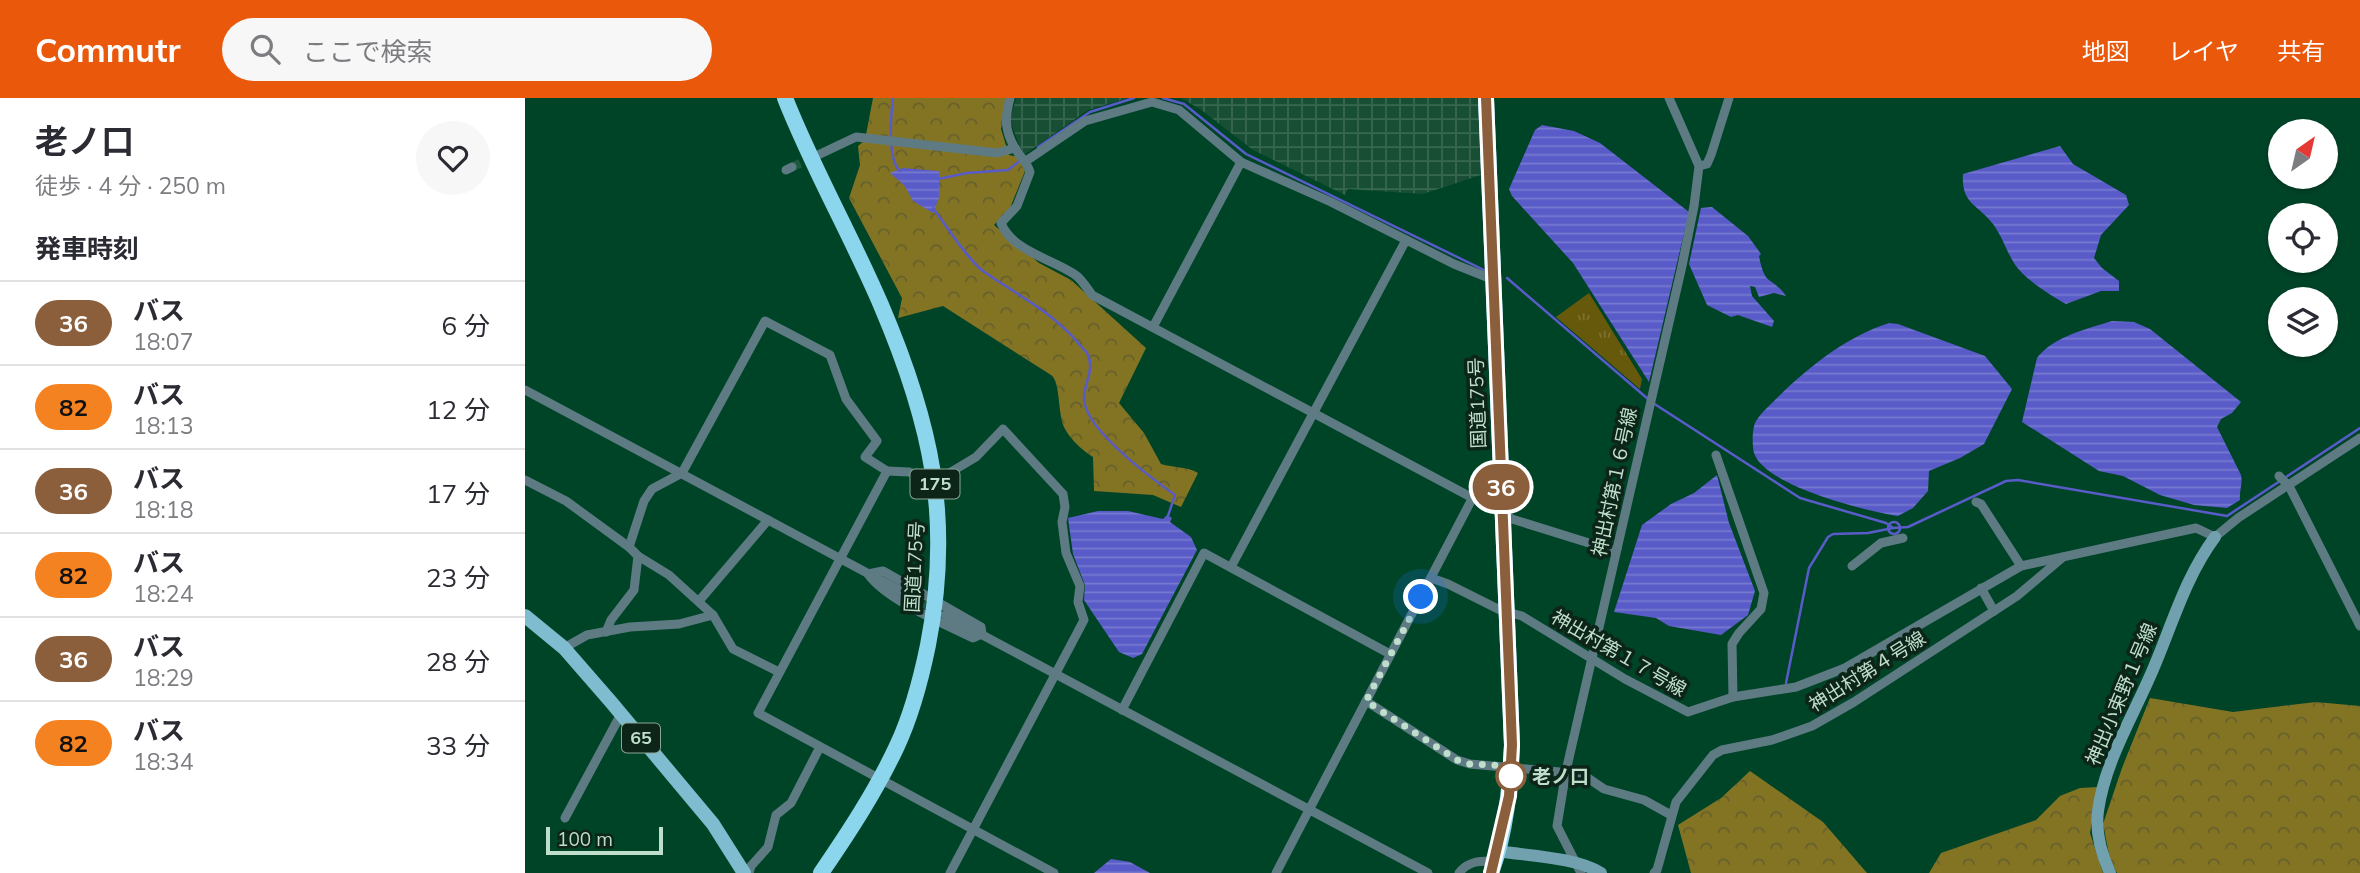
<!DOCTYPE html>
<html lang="ja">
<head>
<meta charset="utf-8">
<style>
  body { margin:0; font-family:Mulish,"Noto Sans JP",sans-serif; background:#f7f7f7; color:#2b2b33; height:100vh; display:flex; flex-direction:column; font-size:26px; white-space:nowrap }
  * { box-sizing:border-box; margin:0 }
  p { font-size:23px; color:#7c7c81 }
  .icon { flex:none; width:38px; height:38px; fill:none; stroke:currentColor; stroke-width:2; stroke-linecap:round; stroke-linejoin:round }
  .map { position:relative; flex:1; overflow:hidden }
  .sheet { display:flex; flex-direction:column; background:#fff; width:525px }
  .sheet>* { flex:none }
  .badge { padding:0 14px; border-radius:23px; font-size:24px; line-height:46px }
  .needle { width:46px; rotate:34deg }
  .buttons { position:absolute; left:1743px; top:21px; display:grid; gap:14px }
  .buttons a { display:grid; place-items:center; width:70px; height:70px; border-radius:50%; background:#fff; box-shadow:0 2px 5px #0004; font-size:35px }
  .scale { position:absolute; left:21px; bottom:18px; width:117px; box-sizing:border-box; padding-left:7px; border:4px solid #c0decc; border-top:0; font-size:19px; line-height:24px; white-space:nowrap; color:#c0decc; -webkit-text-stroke:5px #0c2518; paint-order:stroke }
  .you { position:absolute; width:35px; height:35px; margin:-18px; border:5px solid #fff; border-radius:50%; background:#1a73e8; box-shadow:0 0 0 10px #1a73e833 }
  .map>.badge { position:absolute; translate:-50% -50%; box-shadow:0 0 0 4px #fff }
  h2 { padding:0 35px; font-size:26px; line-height:63px }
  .round { display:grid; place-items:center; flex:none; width:74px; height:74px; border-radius:37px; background:#f7f7f7 }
  .headline { display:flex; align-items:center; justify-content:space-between; height:119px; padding:0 35px }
  h1 { font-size:33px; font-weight:700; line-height:52px }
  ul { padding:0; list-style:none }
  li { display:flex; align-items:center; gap:21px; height:84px; padding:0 35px; border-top:2px solid #e1e1e2 }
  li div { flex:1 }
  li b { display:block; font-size:26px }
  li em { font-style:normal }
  li .badge { min-width:77px; font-weight:700; text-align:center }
  header { display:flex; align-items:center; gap:42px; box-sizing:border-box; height:98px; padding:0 35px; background:#ea580c; color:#fff }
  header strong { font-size:33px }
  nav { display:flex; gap:38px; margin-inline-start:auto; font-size:24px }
  .search { width:490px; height:63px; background:#f7f7f7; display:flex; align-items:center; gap:18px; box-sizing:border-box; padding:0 24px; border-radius:38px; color:#7c7c81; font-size:26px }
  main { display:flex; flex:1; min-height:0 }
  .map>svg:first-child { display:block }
</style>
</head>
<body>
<header>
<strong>Commutr</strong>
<div class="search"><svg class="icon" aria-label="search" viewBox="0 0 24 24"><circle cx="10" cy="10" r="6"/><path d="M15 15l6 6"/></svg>ここで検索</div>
<nav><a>地図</a><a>レイヤ</a><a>共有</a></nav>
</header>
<main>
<section class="sheet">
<div class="headline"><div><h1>老ノ口</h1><p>徒歩 · 4 分 · 250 m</p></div><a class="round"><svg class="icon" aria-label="heart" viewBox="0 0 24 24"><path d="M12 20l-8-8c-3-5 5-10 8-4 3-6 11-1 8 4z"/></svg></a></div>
<h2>発車時刻</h2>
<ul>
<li><span class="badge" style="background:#8b5e3c;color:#fff">36</span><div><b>バス</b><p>18:07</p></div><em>6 分</em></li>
<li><span class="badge" style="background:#f58220;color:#111">82</span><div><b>バス</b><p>18:13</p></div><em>12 分</em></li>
<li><span class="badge" style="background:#8b5e3c;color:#fff">36</span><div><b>バス</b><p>18:18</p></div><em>17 分</em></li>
<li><span class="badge" style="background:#f58220;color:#111">82</span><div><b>バス</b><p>18:24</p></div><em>23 分</em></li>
<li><span class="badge" style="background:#8b5e3c;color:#fff">36</span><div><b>バス</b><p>18:29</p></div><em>28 分</em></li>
<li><span class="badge" style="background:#f58220;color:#111">82</span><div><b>バス</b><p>18:34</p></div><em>33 分</em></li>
</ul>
</section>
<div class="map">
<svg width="1835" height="775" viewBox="0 0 1835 775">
  <defs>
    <pattern id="industrial-grid" width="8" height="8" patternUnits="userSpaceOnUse" patternTransform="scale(1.75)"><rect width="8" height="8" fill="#184e34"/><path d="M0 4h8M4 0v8" fill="none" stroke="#386750"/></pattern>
    <pattern id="forest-crowns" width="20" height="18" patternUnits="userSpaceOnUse" patternTransform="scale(1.75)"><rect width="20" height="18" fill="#837423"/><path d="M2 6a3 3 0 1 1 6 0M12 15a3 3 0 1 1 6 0" fill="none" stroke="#66602d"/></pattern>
    <pattern id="park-tufts" width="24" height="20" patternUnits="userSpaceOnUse" patternTransform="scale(1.75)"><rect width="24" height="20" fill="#67590b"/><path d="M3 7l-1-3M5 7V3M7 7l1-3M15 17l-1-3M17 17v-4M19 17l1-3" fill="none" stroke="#7b702d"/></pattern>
    <pattern id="water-rules" width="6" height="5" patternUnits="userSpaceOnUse" patternTransform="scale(1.75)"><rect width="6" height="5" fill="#595bc8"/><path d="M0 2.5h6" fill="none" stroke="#767ad0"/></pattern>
  </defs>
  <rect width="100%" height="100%" fill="#004428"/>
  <g fill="url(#industrial-grid)">
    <polygon points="491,0 603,0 563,12 500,56 495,49 485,22"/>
    <polygon points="656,0 956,0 959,76 898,96 823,91 820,97 728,52 675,11"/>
  </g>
  <g fill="url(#forest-crowns)">
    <path d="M348,0H482L476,31L484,57L494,59L500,73L485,110L469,127L514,165L546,182L621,250L594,305L619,335L636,366C648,370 662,368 673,375L656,409L628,397L569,393L568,359C557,352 546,342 540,331C532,316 536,284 526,277L418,208L373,220L377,200L324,100L335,67L333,48L340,42Z"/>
    <polygon points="1625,600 1708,614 1791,604 1835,608 1835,775 1592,775 1585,761 1578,726 1597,670"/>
    <polygon points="1225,673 1298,724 1342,775 1166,775 1153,727 1196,700"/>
    <polygon points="1573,689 1565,735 1578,775 1404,775 1416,755 1511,722 1535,698 1555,690"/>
  </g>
  <polygon fill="url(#park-tufts)" points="1064,195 1117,281 1115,291 1031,219"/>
  <g fill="url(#water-rules)">
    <polygon points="1017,27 1049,33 1075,45 1164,114 1124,284 1048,165 987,98 984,91 1010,32"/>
    <path d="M1535,48L1548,66L1601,97L1604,107L1576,137L1569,160L1577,170L1594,183V193H1576L1541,206C1525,197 1498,180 1489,165C1481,152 1477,138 1468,126C1453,106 1436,106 1438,76Z"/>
    <polygon points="378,70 414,73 414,100 408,115 388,103 379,87 365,75"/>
    <path d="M1187,109L1223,138L1236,156L1234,158C1240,190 1246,177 1261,198L1249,195L1234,199L1230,189L1225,188L1227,198L1249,223L1247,229L1213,217L1206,219L1182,207L1164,166L1176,110Z"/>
    <path d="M1587,223L1609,224L1625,231L1716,304L1707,315L1696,321L1692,329L1716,377C1718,386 1714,393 1715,402L1702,410L1669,407L1635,397L1598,378L1574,373L1497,324L1512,260C1529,238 1562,231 1587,223Z"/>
    <path d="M1364,225L1373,226L1460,258L1487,291L1459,346L1435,360L1404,373L1403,393L1388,410L1373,418C1341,413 1240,388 1229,355C1227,347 1227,330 1231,323C1236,315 1243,309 1249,303C1281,271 1320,239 1364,225Z"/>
    <polygon points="1192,377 1204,425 1230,493 1223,517 1196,537 1144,528 1131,520 1089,514 1117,427 1146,406 1169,395"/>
    <polygon points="573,413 603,413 638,421 642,417 647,420 645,424 666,439 672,452 617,556 608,560 594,554 559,502 560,487 548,456 543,420"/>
    <polygon points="586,761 605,764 625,775 569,775"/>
  </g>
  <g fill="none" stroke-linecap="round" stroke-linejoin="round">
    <g stroke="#595bc8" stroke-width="2.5">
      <path d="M368,0C366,17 362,62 375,73"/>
      <polyline points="638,0 659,6 721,56 963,174"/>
      <polyline points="513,49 565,14 609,0"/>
      <polyline points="413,81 442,75 483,72 497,61"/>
      <path d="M408,110C421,127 442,161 458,173C489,195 522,211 548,239C552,244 558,250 562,255C571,271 558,286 559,302C562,333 625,379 650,397L642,421"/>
      <polyline points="982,180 1123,301"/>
      <polyline points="1128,305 1275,400 1361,425 1368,430 1383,429 1481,383 1493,382 1702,418 1835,330"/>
      <circle cx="1369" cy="430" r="6"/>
      <polyline points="1261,585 1284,470 1303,439 1308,436 1343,435 1368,430"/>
    </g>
    <g stroke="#1d5b41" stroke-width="9" stroke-dasharray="9 4.5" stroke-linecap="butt">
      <polyline points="267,69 289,59"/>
      <polyline points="384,374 409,376"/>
      <polyline points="387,499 410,511"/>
    </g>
    <g stroke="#5e7b84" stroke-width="9">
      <path d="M485,0C480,19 479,32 490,50C495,59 502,64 505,74L492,108L476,125C487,153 527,161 549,176C556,180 562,190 567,197L987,421L1064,445L1080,453L1092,451"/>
      <polyline points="293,57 331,39 472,55 490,50"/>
      <polyline points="501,63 560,23 627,4 654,12 716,64 806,104 929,166 969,182"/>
      <polyline points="1174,68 1182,66 1186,57 1204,0"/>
      <polyline points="261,72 267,69"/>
      <polyline points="628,229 716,64"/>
      <polyline points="0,292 387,499"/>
      <polyline points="1191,357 1239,495 1236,511 1214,535 1207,546 1208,599"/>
      <polyline points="384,374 362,373 233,615 529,775"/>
      <polyline points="421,377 451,359 478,331 538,396 540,409 537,424 541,455 555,488 553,504 559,522 425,775"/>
      <polyline points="1754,378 1764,388 1835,528"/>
      <polyline points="0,382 41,403 104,449 113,458 109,492 86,522 81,534"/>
      <polyline points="1451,404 1456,406 1496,468"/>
      <polyline points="104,449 119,403 127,391 157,375 240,223 305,257 321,301 352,343 340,359 362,373"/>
      <polyline points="113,458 144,477 188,517"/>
      <polyline points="1327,468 1356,445 1378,440"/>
      <polyline points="706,469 881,142"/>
      <path d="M358,473L456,529L457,536L448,540C418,525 361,502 343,476Z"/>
      <polyline points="906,480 923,486 975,512 997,518 1100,581 1163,614 1208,599 1271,589 1320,570 1496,468 1671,430 1690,439 1713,420 1835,340"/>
      <polyline points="1456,490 1469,513"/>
      <polyline points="174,503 243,422"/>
      <polyline points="420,517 903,775"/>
      <polyline points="39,550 62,537 105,529 154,526 188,517 208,551 254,574"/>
      <polyline points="841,603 932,662 945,666 1057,676 1079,691 1119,702 1146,717"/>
      <polyline points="597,612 679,455 865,556"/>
      <polyline points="40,720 96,616"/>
      <polyline points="224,775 226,768 243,749 251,717 266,705 295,649"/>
      <polyline points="751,775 947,401"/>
      <path d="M934,775C943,763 956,762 970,764"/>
      <polyline points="1056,775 1032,728 1041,673 1157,168 1169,108 1174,68 1144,0"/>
      <polyline points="1129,775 1132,772 1151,704 1188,657 1197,652 1247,642 1287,628 1329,604 1492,498 1538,459"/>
    </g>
    <g stroke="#71a0ae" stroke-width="12">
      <path d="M973,753C1003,758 1051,759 1076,775"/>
      <path d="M1585,775C1576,755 1570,735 1573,713C1580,662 1610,615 1629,569C1648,524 1661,478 1690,439"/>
    </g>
    <polyline stroke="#7fbccf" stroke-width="14" points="0,518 39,550 86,604 188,726 219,775"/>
    <g stroke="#8bd6ec" stroke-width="16">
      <path d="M260,0C288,71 326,137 356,207C406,324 428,420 403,547C396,581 387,616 372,648C351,693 324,734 296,775"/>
      <path d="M961,0L987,647C985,691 981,734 966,775"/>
    </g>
  </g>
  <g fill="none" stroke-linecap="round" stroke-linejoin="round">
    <defs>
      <polyline id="line" points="961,0 987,647 984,698 966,775"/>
    </defs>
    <use href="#line" stroke="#fff" stroke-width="16"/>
    <use href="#line" stroke="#8b5e3c" stroke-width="10"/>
    <polyline stroke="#c0decc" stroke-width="7" stroke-dasharray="0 12.6" points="896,499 841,603 932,662 945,666 986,668 986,678"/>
  </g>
  <circle fill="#fff" stroke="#8b5e3c" stroke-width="3.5" cx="986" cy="678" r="14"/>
  <g text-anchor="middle" stroke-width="7" stroke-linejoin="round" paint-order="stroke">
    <g fill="#0c2518" stroke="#8aa696" stroke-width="2">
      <rect x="385.5" y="371.5" width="49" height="29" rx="5"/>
      <rect x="97" y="625.5" width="38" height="29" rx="5"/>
    </g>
    <g font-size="18" font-weight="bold" fill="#c0decc">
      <text x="410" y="392">175</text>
      <text x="116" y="646">65</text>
    </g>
    <g font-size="19" fill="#c0decc" stroke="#0c2518">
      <text transform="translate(952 305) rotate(-92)" y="7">国道175号</text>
      <text transform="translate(1089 384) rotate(-78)" y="7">神出村第１６号線</text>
      <text transform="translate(389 469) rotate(-87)" y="7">国道175号</text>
      <text transform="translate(1094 555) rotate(30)" y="7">神出村第１７号線</text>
      <text transform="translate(1342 573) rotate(-32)" y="7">神出村第４号線</text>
      <text transform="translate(1596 596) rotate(-67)" y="7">神出小束野１号線</text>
    </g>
    <g font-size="19" font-weight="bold" fill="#c0decc" stroke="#0c2518" text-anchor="start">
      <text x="1007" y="685">老ノ口</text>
    </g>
  </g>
</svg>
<div class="buttons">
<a><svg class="needle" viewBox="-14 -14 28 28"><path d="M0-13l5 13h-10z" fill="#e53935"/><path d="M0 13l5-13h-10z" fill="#7c7c81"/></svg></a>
<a><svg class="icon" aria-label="locate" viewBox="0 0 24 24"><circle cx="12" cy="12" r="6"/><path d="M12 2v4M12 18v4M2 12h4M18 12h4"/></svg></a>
<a><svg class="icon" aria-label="layers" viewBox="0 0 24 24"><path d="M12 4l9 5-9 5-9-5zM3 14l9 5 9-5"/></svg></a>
</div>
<div class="scale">100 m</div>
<div class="you" style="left:896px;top:499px"></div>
<b class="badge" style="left:976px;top:389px;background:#8b5e3c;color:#fff">36</b>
</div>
</main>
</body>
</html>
